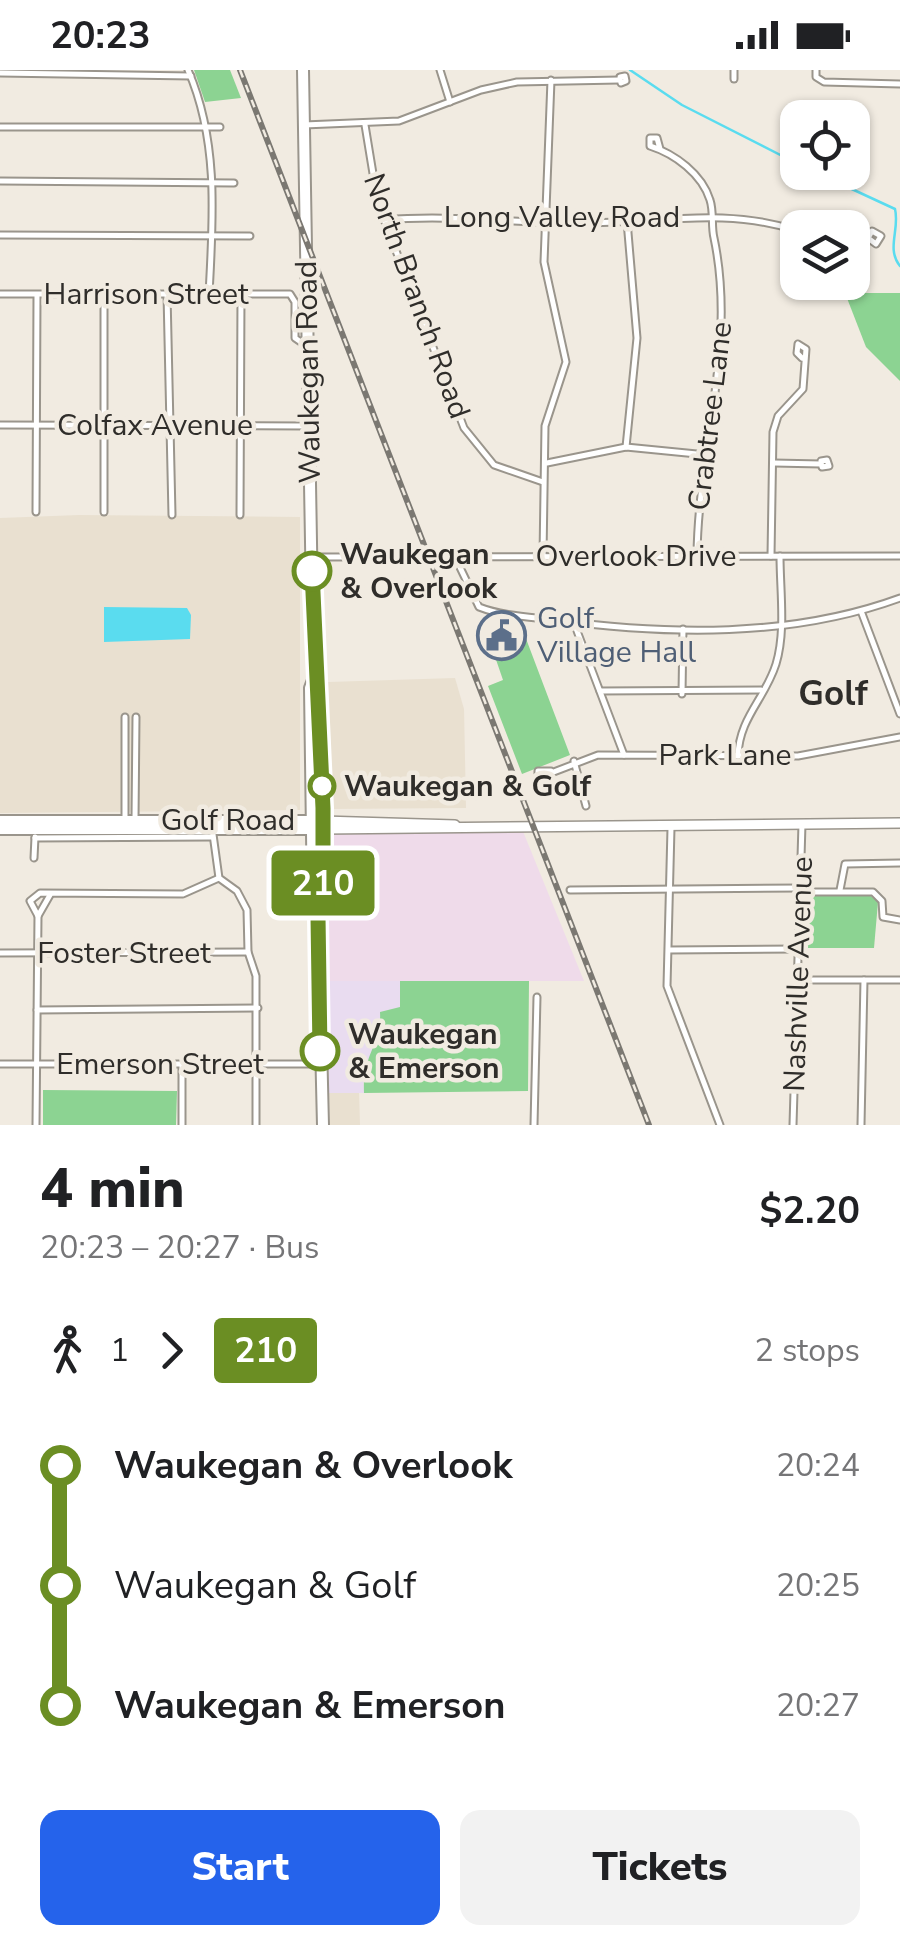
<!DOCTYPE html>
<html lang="en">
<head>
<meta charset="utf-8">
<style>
  body { margin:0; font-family:"Nunito Sans",sans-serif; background:#f2f2f2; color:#202124; height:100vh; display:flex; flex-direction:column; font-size:38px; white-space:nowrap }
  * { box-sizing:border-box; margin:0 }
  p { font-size:32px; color:#757577 }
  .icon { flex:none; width:55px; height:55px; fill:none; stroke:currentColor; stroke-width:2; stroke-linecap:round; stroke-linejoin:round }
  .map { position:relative; height:1055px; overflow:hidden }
  .sheet { display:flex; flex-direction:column; background:#fff; flex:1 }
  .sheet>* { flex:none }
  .badge { padding:0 20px; border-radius:8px; font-size:35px; line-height:65px }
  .tools { position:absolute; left:780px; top:30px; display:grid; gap:20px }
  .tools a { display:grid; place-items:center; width:90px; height:90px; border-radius:20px; background:#fff; box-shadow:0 2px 8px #0004; font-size:50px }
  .map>.badge { position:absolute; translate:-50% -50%; box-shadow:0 0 0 5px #fff }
  .legs { display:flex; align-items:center; gap:15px; height:110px; padding:0 40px; font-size:32px }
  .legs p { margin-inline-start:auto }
  .summary { display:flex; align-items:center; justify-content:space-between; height:170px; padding:0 40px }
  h1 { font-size:55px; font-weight:800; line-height:75px }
  .primary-button { display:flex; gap:20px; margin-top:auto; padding:20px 40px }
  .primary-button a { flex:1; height:115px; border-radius:20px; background:#2563eb; color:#fff; font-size:40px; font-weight:800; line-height:115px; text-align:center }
  .primary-button a+a { background:#f2f2f2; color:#202124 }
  ul { padding:0 40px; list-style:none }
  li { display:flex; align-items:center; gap:35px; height:120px; font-size:38px }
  li i { display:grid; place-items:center; width:15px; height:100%; margin:0 12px; background:currentColor }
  li i::after { content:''; width:25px; height:25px; margin:-12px; border:8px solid; border-radius:50%; background:#fff }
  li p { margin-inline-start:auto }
  li:first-child i { background:linear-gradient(#0000 50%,currentColor 0) }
  li:last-child i { background:linear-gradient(currentColor 50%,#0000 0) }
  .status { display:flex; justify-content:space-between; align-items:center; height:70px; padding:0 50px; background:#fff; direction:ltr }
  .status svg { height:28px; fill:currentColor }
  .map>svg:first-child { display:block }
</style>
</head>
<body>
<div class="status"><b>20:23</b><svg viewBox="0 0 49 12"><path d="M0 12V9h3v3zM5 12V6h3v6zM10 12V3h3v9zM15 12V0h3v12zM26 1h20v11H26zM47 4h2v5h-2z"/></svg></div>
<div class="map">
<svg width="900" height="1055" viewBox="0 0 900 1055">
  <rect width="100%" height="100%" fill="#f1ebe1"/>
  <g fill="#e9e0d0">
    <polygon points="79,445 300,447 300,740 0,743 0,448"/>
    <polygon points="455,608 464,639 466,738 330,739 328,612"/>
    <polygon points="329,1023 359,1023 360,1055 330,1055"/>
  </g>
  <polygon fill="#efdbea" points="522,759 584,911 327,911 325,762"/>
  <polygon fill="#e9dcf0" points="327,911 400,911 400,938 363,998 364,1023 329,1023"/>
  <g fill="#8cd392">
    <polygon points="194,0 230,0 241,28 205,32"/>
    <polygon points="845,223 900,223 900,311 866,277"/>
    <polygon points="525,566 570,685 522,704 488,616 503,610 492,578"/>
    <polygon points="868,824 878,832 874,878 803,878 806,825"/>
    <path d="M400,911H529L528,1021L364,1023C362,984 382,974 380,942L400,937Z"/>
    <polygon points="43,1020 177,1021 176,1055 43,1055"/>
  </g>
  <polygon fill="#5adcef" points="104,537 187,538 191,545 190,569 104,572"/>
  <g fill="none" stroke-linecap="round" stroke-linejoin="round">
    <g stroke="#5adcef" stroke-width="2.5">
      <polyline points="630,0 682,35 798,94"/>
      <path d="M815,102L895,139C900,159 886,179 900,196"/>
    </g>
    <defs>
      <g id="street">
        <path d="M188,0C219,71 213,149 209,224"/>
        <polyline points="440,0 450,32"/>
        <polyline points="734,0 734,9"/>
        <polyline points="816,0 816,7 824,12 900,14"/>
        <polyline points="0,3 191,6"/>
        <polygon points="625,6 626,11 621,13 620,7"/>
        <polyline points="304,55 399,51 481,20 517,12 619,10"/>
        <polyline points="365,55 378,134 464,358 494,395 543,412"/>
        <polyline points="0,57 220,57"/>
        <path d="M660,79L657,68H650V76C675,84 702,104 710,130C714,142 711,156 714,168C737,277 698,378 697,486"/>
        <polyline points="0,111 234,113"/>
        <path d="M385,150C452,144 517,154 584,153C657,153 727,137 798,161"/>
        <polyline points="0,165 250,166"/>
        <polyline points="852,169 868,168 876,174 881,166 872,161 868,168"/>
        <polyline points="0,224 290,224 295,232 295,268 308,277"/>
        <polyline points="167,224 172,445"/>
        <polyline points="104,225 104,442"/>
        <polyline points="0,355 306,356"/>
        <polyline points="626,377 637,268 627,151"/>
        <polygon points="827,390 829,396 822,397 821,391"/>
        <polyline points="547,393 626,377 707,385"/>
        <polyline points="774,393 821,394"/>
        <polyline points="36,442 37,225"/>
        <polyline points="240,445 241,224"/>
        <polyline points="543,486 545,356 566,292 544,192 551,10"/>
        <polyline points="771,486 773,362 778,346 803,319 806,279 798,274 797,283 802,288"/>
        <polyline points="313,487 900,486"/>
        <path d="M455,487L479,537C502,546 530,547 555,550C668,565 791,568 900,528"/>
        <polyline points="861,541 900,644"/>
        <polyline points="574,553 624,685"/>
        <polyline points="600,621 761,620"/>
        <polyline points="682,624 683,559"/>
        <path d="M738,686C739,648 765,629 776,594C786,561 780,521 780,486"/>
        <polyline points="574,691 586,736"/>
        <polyline points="551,701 538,701 538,708 598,685 798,686 900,667"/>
        <polyline points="125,749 125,647"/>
        <polyline points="135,749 136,647"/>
        <polyline points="212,757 219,808 237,821 247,840 248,882 256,906 256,1055"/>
        <polyline points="671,758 667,916 720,1055"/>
        <polyline points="35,768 212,767"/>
        <polyline points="34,788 35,767"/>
        <polyline points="570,820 801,818"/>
        <polyline points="840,820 845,794 900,793"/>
        <polyline points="801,822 873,822 882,831 883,847 900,850"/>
        <polyline points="38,846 30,831 40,823 183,824 219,808"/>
        <polyline points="669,880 799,879"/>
        <polyline points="0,883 248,882"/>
        <polyline points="798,910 900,910"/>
        <polyline points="37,940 258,938"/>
        <polyline points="0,994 321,994"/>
        <polyline points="36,1055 38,846 50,825"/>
        <polyline points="182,1055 182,994"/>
        <polyline points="534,1055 537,927"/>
        <polyline points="793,1055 802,754"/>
        <polyline points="861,1055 864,910"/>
      </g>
      <g id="secondary">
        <polyline points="323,751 455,755"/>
        <polyline points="323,759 900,753"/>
      </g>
      <g id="primary">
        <path d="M303,0L312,531L315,605L320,617C321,676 334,795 318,847L323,1055"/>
        <polyline points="315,605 310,618 313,836 317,846"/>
        <polyline points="0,751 323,751"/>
        <polyline points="0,759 323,759"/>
      </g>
    </defs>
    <use href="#street" stroke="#9a958c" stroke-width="9"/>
    <use href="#secondary" stroke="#9a958c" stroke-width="12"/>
    <use href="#primary" stroke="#9a958c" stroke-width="14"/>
    <use href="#street" stroke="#fff" stroke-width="5"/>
    <use href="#secondary" stroke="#fff" stroke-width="9"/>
    <use href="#primary" stroke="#fff" stroke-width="10"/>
    <defs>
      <polyline id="rail" points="240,0 649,1055"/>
    </defs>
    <use href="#rail" stroke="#7b7872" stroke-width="6"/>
    <use href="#rail" stroke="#f1ebe1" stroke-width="2.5" stroke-dasharray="8" stroke-linecap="butt"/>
  </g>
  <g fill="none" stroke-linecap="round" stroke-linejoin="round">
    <defs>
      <polyline id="line-1" points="312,501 323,738 323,825 318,847 320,981"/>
    </defs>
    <use href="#line-1" stroke="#fff" stroke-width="22"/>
    <use href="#line-1" stroke="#6b8e23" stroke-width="15"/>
  </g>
  <defs>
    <symbol id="civic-ring" viewBox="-11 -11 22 22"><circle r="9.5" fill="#f1ebe1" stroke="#5c6f8a" stroke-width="1.5"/><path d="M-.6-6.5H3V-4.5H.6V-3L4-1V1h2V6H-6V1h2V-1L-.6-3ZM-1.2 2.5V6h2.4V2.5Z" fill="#5c6f8a"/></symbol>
  </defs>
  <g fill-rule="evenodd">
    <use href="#civic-ring" x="474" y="538" width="55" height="55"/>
  </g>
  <g fill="#fff" stroke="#6b8e23" stroke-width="5">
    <circle cx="312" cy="501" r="18"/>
    <circle cx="322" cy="716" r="12"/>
    <circle cx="320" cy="981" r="18"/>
  </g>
  <g text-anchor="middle" stroke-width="9" stroke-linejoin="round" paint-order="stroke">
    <g font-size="30" fill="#2f2d2a" stroke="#f1ebe1">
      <text x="562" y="157">Long Valley Road</text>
      <text x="146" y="234">Harrison Street</text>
      <text transform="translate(417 226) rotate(70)" y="10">North Branch Road</text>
      <text transform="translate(308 302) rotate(-91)" y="10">Waukegan Road</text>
      <text transform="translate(710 346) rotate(-83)" y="10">Crabtree Lane</text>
      <text x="155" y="365">Colfax Avenue</text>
      <text x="636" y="496">Overlook Drive</text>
      <text x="725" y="695">Park Lane</text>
      <text x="228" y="760">Golf Road</text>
      <text x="124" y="893">Foster Street</text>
      <text transform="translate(798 904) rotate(-88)" y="10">Nashville Avenue</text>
      <text x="160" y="1004">Emerson Street</text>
    </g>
    <g font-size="30" font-weight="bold" fill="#2f2d2a" stroke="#f1ebe1" text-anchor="start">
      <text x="340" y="494">Waukegan<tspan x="340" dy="34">&amp; Overlook</tspan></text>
      <text x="344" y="726">Waukegan &amp; Golf</text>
      <text x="348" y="974">Waukegan<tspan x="348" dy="34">&amp; Emerson</tspan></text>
    </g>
    <g font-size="30" fill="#4e5e75" stroke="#f1ebe1" text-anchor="start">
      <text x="537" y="558">Golf<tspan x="537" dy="34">Village Hall</tspan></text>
    </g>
    <g font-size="35" font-weight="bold" fill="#2f2d2a" stroke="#f1ebe1">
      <text x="833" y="635">Golf</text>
    </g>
  </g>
</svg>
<div class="tools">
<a><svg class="icon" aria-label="locate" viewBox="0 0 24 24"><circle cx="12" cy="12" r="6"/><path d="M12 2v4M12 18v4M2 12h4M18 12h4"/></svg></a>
<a><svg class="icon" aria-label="layers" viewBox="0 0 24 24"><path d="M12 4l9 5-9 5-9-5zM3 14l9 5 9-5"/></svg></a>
</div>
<b class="badge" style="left:323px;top:813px;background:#6b8e23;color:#fff">210</b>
</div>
<section class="sheet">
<div class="summary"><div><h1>4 min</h1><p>20:23 – 20:27 · Bus</p></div><b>$2.20</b></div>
<div class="legs"><svg class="icon" aria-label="walk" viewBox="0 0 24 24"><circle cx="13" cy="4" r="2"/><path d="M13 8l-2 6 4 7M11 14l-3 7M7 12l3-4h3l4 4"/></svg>1<svg class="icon" aria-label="forward" viewBox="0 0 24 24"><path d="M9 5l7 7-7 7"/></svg><b class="badge" style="background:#6b8e23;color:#fff">210</b><p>2 stops</p></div>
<ul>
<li><i style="color:#6b8e23"></i><b>Waukegan &amp; Overlook</b><p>20:24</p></li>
<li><i style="color:#6b8e23"></i><span>Waukegan &amp; Golf</span><p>20:25</p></li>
<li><i style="color:#6b8e23"></i><b>Waukegan &amp; Emerson</b><p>20:27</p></li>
</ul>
<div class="primary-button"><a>Start</a><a>Tickets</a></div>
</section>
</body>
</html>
